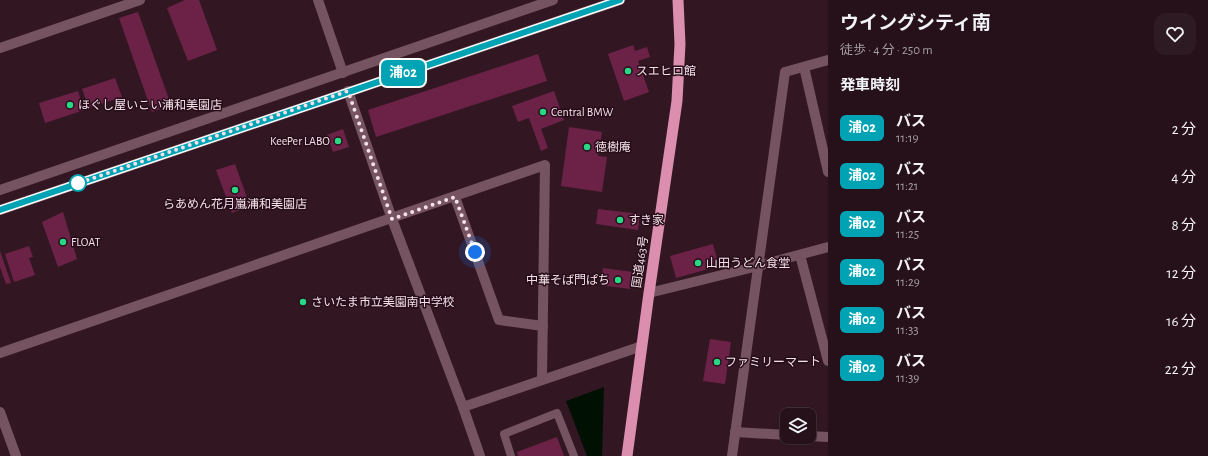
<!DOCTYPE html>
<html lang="ja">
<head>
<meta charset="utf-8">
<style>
  body { margin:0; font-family:"Alegreya Sans","Noto Sans JP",sans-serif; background:#2e1a23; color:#f1f3f6; height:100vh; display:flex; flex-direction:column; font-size:15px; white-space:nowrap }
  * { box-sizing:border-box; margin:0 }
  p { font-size:13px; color:#a49da2 }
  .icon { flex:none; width:22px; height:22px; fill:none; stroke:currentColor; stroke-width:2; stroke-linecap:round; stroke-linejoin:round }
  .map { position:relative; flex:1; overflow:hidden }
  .details { display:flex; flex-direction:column; background:#26111a; width:380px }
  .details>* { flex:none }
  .badge { padding:0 8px; border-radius:6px; font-size:14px; line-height:26px }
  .buttons { position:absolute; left:780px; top:408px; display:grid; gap:8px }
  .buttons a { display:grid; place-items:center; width:36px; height:36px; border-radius:8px; background:#26111a; box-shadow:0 1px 3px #0004,0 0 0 1px #423139; font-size:20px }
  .you { position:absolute; width:20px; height:20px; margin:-10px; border:3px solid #fff; border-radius:50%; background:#1a73e8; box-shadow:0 0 0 6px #1a73e833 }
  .map>.badge { position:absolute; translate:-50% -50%; box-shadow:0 0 0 2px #fff }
  h2 { padding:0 12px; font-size:15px; line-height:36px }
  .round { display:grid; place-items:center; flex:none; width:42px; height:42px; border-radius:12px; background:#2e1a23 }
  .head { display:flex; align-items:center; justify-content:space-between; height:68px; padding:0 12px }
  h1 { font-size:19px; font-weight:700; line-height:30px }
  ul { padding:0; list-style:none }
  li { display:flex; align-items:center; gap:12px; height:48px; padding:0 12px }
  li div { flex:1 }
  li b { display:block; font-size:15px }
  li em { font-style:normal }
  li .badge { min-width:44px; font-weight:700; text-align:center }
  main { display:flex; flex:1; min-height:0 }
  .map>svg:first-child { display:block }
</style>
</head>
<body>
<main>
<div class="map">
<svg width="828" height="456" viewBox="0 0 828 456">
  <rect width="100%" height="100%" fill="#321723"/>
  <polygon fill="#001104" points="604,387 602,456 587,456 566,401"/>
  <g fill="#6c2247">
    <polygon points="185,0 199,0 217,50 188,61 167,8"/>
    <polygon points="138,12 171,105 152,112 119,18"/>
    <polygon points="633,45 635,51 647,47 650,57 638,61 649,92 624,101 608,54"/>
    <polygon points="538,54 547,81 376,137 368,110"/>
    <polygon points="115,78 122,97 89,108 82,89"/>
    <polygon points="78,91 84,110 45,123 39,103"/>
    <polygon points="554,91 564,120 541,129 548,148 541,151 529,118 518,122 512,106"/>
    <polygon points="569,127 602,132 598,156 607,157 602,192 561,186"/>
    <polygon points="343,129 349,147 333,152 327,135"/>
    <polygon points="235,164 250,206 232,213 216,170"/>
    <polygon points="598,209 640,214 638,230 596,224"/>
    <polygon points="63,212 77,259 58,267 42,222"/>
    <polygon points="713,244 719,266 676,278 670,256"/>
    <polygon points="29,246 33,257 29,258 35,275 14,282 5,254"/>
    <polygon points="0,251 11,283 6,284 0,267"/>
    <polygon points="603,268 633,272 630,289 600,285"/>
    <polygon points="710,339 731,342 725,384 703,381"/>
    <polygon points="557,437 564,456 518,456 517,452"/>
  </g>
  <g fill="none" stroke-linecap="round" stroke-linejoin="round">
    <polyline stroke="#765361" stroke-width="8" points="511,456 504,434 557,413 574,456"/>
    <g stroke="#765361" stroke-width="10">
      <polyline points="318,0 343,73"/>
      <polyline points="0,48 140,0"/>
      <polyline points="804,67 828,172"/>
      <polyline points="348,91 392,219 463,407 480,456"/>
      <polyline points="455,197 499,320 543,326"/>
      <polyline points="800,255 828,361"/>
      <polyline points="649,293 758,266 828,247"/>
      <polyline points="0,353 545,165 542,379"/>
      <polyline points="463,407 642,346"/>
      <polyline points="0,412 16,456"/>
      <polyline points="735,432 787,435"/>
      <polyline points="809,436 828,437"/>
      <polyline points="732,456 785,72 828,60"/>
    </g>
    <g stroke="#765361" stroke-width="10">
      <polyline points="0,190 553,0"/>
      <polyline points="0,210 620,0"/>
    </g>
    <polyline stroke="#dc8eae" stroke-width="11" points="627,456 649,293 677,101 680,44 678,0"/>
  </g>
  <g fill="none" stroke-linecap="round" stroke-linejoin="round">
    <defs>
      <polyline id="line" points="0,210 620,0"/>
    </defs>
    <use href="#line" stroke="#fff" stroke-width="9"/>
    <use href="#line" stroke="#00a3b4" stroke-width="6"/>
    <polyline stroke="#f4e1e8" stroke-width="4" stroke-dasharray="0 7.2" points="78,183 76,184 348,91 392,219 455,197 475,252"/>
  </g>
  <g fill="#28d885" stroke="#270d19" stroke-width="1.5">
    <circle cx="628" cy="71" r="4"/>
    <circle cx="70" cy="105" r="4"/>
    <circle cx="543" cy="112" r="4"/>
    <circle cx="338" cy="141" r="4"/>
    <circle cx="587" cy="147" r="4"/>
    <circle cx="235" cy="190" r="4"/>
    <circle cx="620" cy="220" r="4"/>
    <circle cx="63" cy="242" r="4"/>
    <circle cx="698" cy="263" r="4"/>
    <circle cx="618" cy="280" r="4"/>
    <circle cx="303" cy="302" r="4"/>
    <circle cx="717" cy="362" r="4"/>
  </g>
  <circle fill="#fff" stroke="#00a3b4" stroke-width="2" cx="78" cy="183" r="8"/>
  <g text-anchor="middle" stroke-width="3" stroke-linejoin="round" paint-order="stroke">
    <g font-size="12" fill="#f4e1e8" stroke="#270d19" text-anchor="start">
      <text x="636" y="75">スエヒロ館</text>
      <text x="78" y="109">ほぐし屋いこい浦和美園店</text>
      <text x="551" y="116">Central BMW</text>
      <text x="330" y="145" text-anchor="end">KeePer LABO</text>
      <text x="595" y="151">徳樹庵</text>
      <text x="235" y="208" text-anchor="middle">らあめん花月嵐浦和美園店</text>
      <text x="628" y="224">すき家</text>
      <text x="71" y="246">FLOAT</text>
      <text x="706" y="267">山田うどん食堂</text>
      <text x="610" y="284" text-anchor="end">中華そば門ぱち</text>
      <text x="311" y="306">さいたま市立美園南中学校</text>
      <text x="725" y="366">ファミリーマート</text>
    </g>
    <g font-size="12" fill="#f4e1e8" stroke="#270d19">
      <text transform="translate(640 262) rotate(-82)" y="4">国道463号</text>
    </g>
  </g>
</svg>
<div class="buttons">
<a><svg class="icon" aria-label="layers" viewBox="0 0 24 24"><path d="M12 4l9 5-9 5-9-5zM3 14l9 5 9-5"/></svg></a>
</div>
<div class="you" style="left:475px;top:252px"></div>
<b class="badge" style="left:403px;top:73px;background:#00a3b4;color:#fff">浦02</b>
</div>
<section class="details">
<div class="head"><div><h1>ウイングシティ南</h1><p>徒歩 · 4 分 · 250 m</p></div><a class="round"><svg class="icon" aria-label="heart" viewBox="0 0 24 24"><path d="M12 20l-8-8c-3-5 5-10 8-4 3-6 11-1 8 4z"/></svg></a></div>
<h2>発車時刻</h2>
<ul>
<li><span class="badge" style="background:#00a3b4;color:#fff">浦02</span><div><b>バス</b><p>11:19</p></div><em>2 分</em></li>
<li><span class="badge" style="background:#00a3b4;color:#fff">浦02</span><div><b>バス</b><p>11:21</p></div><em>4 分</em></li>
<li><span class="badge" style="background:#00a3b4;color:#fff">浦02</span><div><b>バス</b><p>11:25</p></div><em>8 分</em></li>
<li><span class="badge" style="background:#00a3b4;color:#fff">浦02</span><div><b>バス</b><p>11:29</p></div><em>12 分</em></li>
<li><span class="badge" style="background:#00a3b4;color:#fff">浦02</span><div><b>バス</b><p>11:33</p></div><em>16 分</em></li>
<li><span class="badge" style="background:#00a3b4;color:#fff">浦02</span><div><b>バス</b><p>11:39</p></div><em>22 分</em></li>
</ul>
</section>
</main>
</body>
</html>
